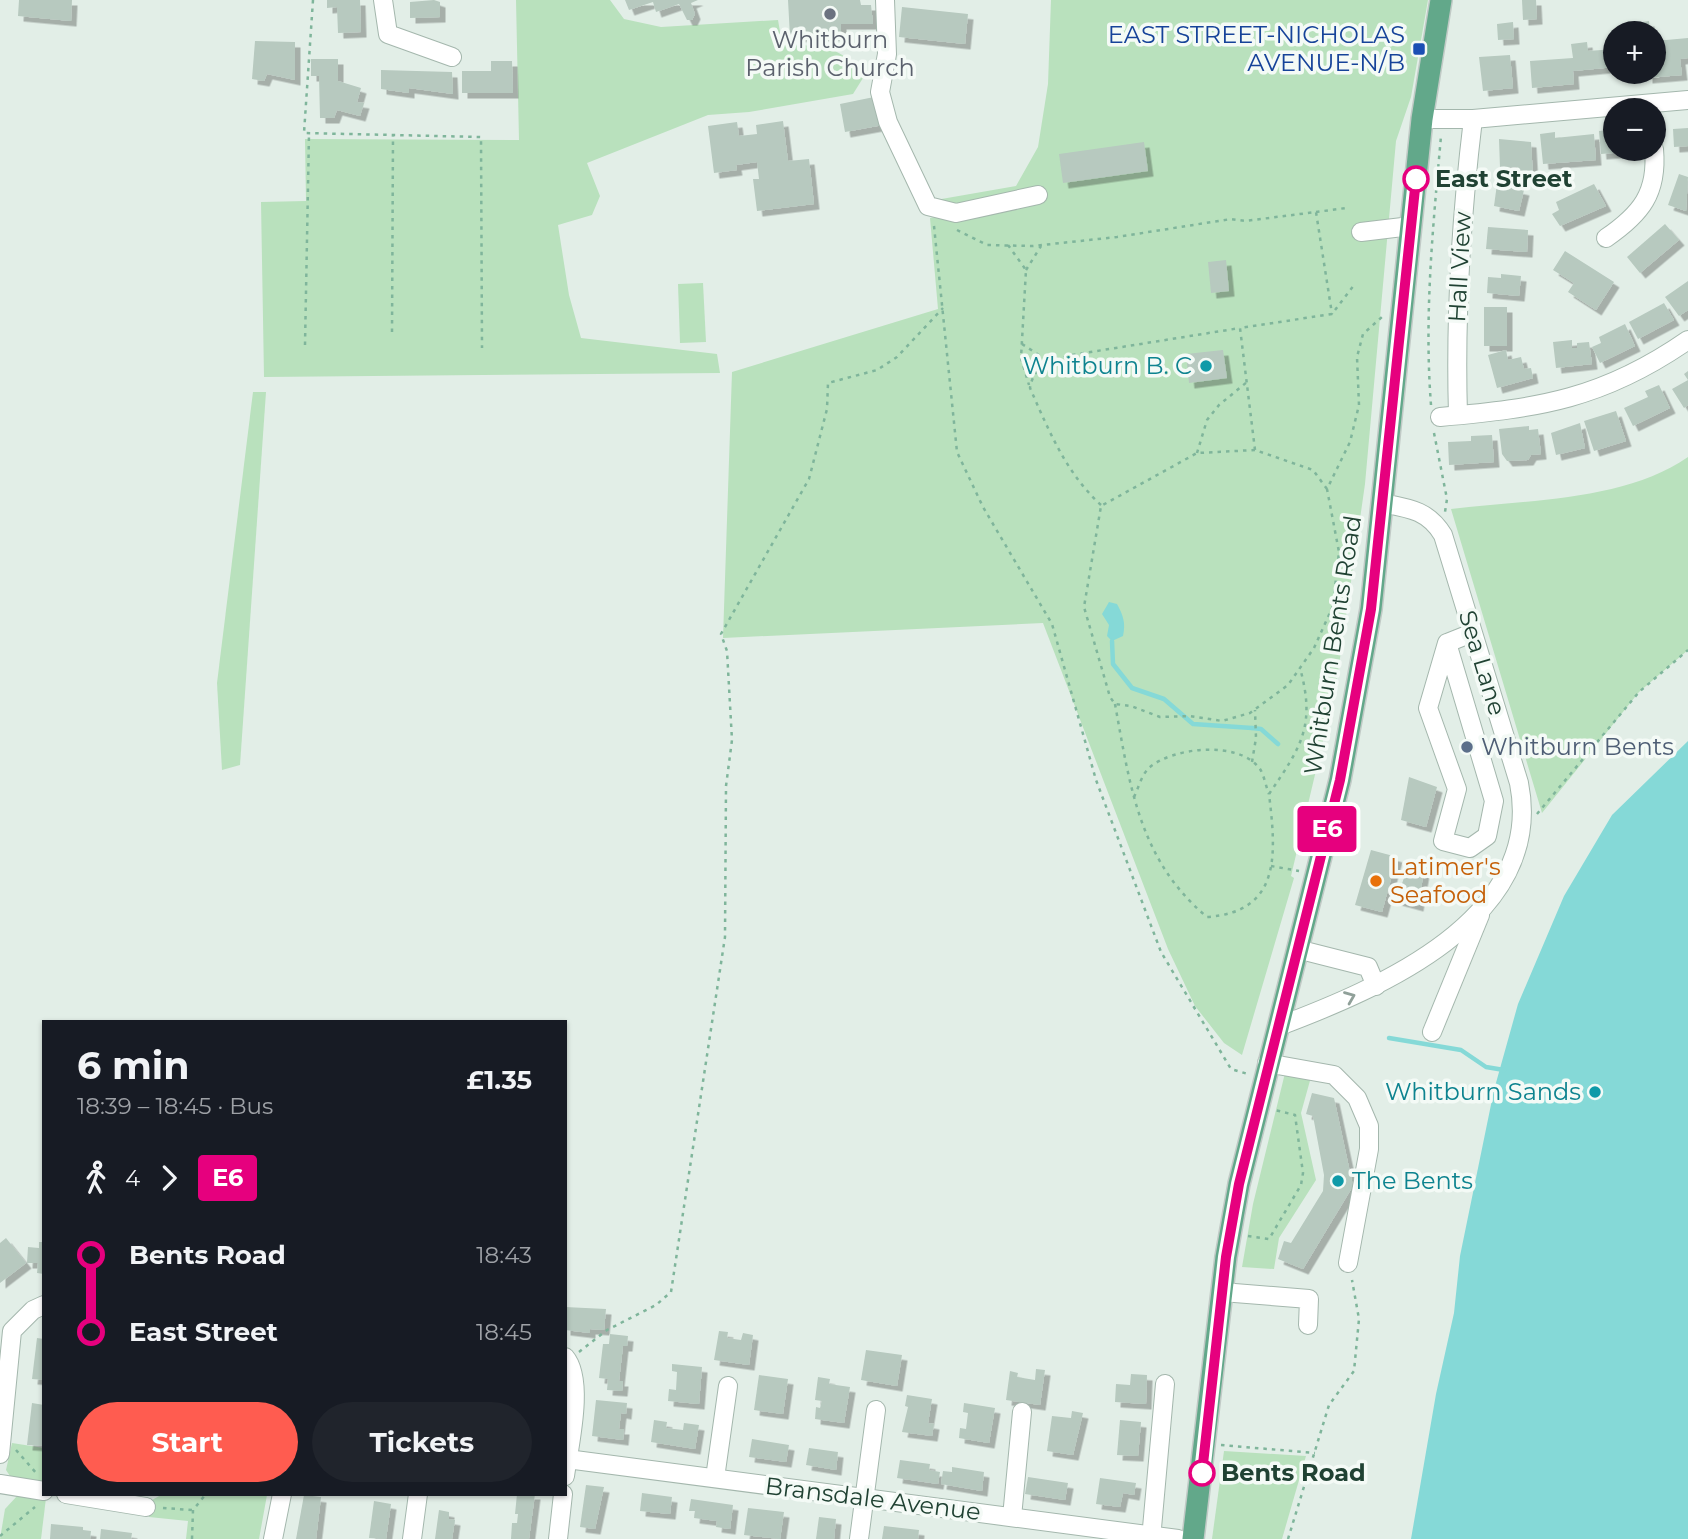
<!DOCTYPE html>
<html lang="en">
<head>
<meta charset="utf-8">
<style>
  body { margin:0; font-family:Montserrat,sans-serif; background:#20242c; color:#f1f3f6; height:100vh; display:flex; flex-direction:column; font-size:26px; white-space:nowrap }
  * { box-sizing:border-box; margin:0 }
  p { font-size:23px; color:#9ea1a6 }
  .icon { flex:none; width:38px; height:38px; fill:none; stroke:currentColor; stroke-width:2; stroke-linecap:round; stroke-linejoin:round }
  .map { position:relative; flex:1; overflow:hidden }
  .sheet { position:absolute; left:42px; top:1020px; width:525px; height:476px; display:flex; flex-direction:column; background:#171b24; border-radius:0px; box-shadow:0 2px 5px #0004 }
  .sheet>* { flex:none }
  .badge { padding:0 14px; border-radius:5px; font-size:24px; line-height:46px }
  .fabs { position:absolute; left:1603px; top:21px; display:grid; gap:14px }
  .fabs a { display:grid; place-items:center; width:63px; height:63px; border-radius:50%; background:#171b24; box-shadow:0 2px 5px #0004; font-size:35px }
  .map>.badge { position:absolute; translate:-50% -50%; box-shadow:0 0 0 4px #fff }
  .legs { display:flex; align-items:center; gap:10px; height:77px; padding:0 35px; font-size:23px }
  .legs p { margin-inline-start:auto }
  .head { display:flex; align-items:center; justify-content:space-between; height:119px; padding:0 35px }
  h1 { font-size:38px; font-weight:700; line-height:52px }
  .primary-button { display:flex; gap:14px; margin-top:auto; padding:14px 35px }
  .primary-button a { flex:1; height:80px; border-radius:42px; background:#ff5c50; color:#fff; font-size:28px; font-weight:700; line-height:80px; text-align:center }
  .primary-button a+a { background:#20242c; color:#f1f3f6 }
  ul { padding:0 35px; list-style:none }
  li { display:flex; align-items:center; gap:24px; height:77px; font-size:26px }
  li i { display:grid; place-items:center; width:10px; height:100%; margin:0 9px; background:currentColor }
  li i::after { content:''; width:18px; height:18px; margin:-9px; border:5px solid; border-radius:50%; background:#171b24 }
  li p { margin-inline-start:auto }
  li:first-child i { background:linear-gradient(#0000 50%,currentColor 0) }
  li:last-child i { background:linear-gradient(currentColor 50%,#0000 0) }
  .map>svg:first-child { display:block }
</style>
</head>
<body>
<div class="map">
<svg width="1688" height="1539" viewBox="0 0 1688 1539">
  <defs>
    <filter id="shadow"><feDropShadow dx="5.5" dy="5.5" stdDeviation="0" flood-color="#0004"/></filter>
  </defs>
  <rect width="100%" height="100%" fill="#e2eee7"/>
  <g fill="#b9e1bd">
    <path d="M516,0H610L624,19L661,27L778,20L782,43C819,48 842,42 863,78L853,94L749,112L708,115L587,163L600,196L592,215L558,225L569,295L581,338L717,354L720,373L264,377L261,202L306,201L305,139L519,140Z"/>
    <polygon points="1051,0 1428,0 1411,97 1396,141 1365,484 1336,686 1291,876 1294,878 1242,1055 1224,1043 1195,1006 1168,949 1043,623 723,638 732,372 938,309 930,218 940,216 930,201 1016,186 1038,147 1048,84"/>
    <polygon points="703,283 706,342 680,343 678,284"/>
    <polygon points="253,392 266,392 240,765 222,770 217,683"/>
    <path d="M1688,457V650L1639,692L1542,813L1451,509C1526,500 1625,501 1688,457Z"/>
    <polygon points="1285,1073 1311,1077 1301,1113 1316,1180 1279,1238 1274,1269 1242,1267 1253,1204"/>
    <polygon points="12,1443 44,1448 44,1486 14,1482 6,1470"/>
    <polygon points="1224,1451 1306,1456 1282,1539 1212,1539"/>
    <polygon points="18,1495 46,1498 41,1539 0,1539 5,1509"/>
    <polygon points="161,1495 267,1495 259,1539 186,1539 188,1521 149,1517 152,1500"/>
  </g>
  <g fill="#85d9d7">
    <path d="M1109,602L1117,604C1123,615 1126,623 1123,636L1112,641L1107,636L1109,625L1102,614Z"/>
    <polygon points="1688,741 1688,1539 1411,1539 1436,1394 1454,1313 1460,1256 1494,1090 1518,1004 1564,896 1612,815"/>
  </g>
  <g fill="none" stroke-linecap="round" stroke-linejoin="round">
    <g stroke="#85d9d7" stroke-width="4.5">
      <polyline points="1112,641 1113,664 1132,688 1164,699 1193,724 1252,728"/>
      <polyline points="1252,728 1261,729 1278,744"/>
      <polyline points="1389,1038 1461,1050 1486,1067 1504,1070"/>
    </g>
  </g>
  <g fill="#b7c9bf" filter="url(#shadow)">
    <polygon points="19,0 72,0 71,21 18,16"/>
    <polygon points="327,0 360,0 361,32 338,33 337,7 327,8"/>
    <polygon points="434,0 440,2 440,17 410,18 410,2"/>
    <polygon points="625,0 698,0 691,3 695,14 692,20 687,20 679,4 656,12 653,2 629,10"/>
    <polygon points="788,0 860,0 861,5 871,5 873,24 841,24 841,35 790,37"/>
    <polygon points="1522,0 1536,0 1537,19 1523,20"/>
    <polygon points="902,7 968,14 965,44 899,37"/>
    <polygon points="1649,21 1650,33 1637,33 1636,23"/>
    <polygon points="1513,22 1514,39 1498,40 1497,24"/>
    <polygon points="1688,38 1688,58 1680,59 1682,75 1647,78 1647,72 1654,72 1655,41"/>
    <polygon points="255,41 295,42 295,80 267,74 264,81 252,79"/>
    <polygon points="1587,42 1588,51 1615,49 1615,67 1573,71 1574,84 1532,88 1530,61 1573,58 1571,44"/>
    <polygon points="1510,55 1513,88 1483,91 1479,57"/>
    <polygon points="311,59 338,59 338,81 361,88 357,102 364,103 360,116 337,110 334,118 320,118 319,76 311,76"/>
    <polygon points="491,61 512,61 513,93 462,93 462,71 491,71"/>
    <polygon points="381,70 452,72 453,94 409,88 409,93 381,89"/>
    <polygon points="874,97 877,116 881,115 883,125 845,132 840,104"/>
    <polygon points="783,121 788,161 809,159 814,204 757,211 753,179 759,179 757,162 736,165 737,170 714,173 708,126 737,122 739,136 757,134 756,125"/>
    <polygon points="1688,128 1688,146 1674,147 1673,129"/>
    <polygon points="1615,129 1615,149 1637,151 1601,154 1599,131"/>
    <polygon points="1555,132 1555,138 1594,134 1596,160 1543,164 1540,134"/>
    <polygon points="1499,139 1531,142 1533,177 1517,178 1517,167 1500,168"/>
    <polygon points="1144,142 1148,171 1063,183 1059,154"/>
    <polygon points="1679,174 1688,177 1686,211 1668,205"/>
    <polygon points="1497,184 1524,190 1519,211 1494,206"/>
    <polygon points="1594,184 1606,206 1560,226 1552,214 1559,210 1556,202"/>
    <polygon points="1665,224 1679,240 1640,273 1627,257"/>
    <polygon points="1488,227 1528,230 1527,252 1486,249"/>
    <polygon points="1565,251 1614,282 1596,310 1568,292 1574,283 1553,270"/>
    <polygon points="1226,260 1229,291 1211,293 1208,262"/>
    <polygon points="1501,274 1521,276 1519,296 1487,293 1488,277 1501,278"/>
    <polygon points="1688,281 1688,310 1679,316 1665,297"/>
    <polygon points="1664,303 1674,320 1638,339 1629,322"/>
    <rect x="1484" y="307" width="23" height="39"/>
    <polygon points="1625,324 1635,346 1600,363 1592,347 1601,343 1599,337"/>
    <polygon points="1572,340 1572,348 1577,348 1577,343 1589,342 1592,364 1556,368 1553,342"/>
    <polygon points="1223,350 1227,378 1189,383 1186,354"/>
    <polygon points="1506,350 1508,360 1521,357 1524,369 1531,368 1533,378 1497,388 1488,355"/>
    <polygon points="1688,371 1688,405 1684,408 1672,389 1688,380 1684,374"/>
    <polygon points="1659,385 1670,408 1633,426 1624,408 1648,397 1645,391"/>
    <polygon points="1616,411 1626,441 1594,451 1584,421"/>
    <polygon points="1580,423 1585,448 1556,455 1551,433"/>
    <polygon points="1529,426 1529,430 1538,429 1541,454 1531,455 1528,460 1507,461 1502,454 1499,429"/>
    <polygon points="1492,435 1494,462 1449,465 1448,442 1471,441 1471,436"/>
    <polygon points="1409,777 1437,787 1426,827 1401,820"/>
    <polygon points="1371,850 1397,857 1382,912 1355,905"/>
    <polygon points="1408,867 1424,871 1418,906 1396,900"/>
    <polygon points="1312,1093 1334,1098 1353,1186 1303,1269 1278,1259 1284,1241 1291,1243 1323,1191 1324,1175 1313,1116 1306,1114"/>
    <polygon points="6,1238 26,1263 0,1283 0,1243"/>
    <polygon points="39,1242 44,1242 44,1274 37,1273 38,1263 27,1263 28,1247 39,1248"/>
    <polygon points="565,1307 606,1309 604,1330 590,1329 590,1333 565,1330"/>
    <polygon points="719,1331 728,1332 727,1338 741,1340 743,1333 753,1335 749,1365 714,1360"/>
    <polygon points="610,1334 628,1336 627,1346 623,1346 619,1381 623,1381 622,1391 607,1390 608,1379 599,1378 603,1344 609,1344"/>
    <polygon points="37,1338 44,1339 44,1380 32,1379"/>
    <polygon points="866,1350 902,1355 897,1386 861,1380"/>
    <polygon points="672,1364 702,1367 699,1404 668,1401 669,1389 676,1390 677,1372 672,1371"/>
    <polygon points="1036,1369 1045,1370 1040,1405 1006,1400 1010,1371 1018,1373 1017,1377 1035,1380"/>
    <polygon points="1131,1374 1147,1375 1146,1404 1115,1402 1116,1384 1130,1385"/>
    <polygon points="759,1375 788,1379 783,1414 754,1410"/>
    <polygon points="818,1377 830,1379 829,1384 850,1387 844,1423 815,1419 816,1407 820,1408 822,1401 815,1400"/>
    <polygon points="907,1395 932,1399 928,1423 934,1424 932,1436 902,1432 908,1407 905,1406"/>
    <polygon points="596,1400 627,1403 626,1414 621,1413 619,1429 624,1429 623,1440 592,1436"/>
    <polygon points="32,1403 44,1405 44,1446 27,1445"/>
    <polygon points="964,1403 995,1408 989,1443 959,1438 960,1428 966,1429 968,1413 963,1412"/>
    <polygon points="1072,1411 1083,1413 1073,1455 1047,1451 1052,1416 1071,1418"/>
    <polygon points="654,1420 667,1422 666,1428 683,1430 684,1423 699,1425 695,1449 651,1442"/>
    <polygon points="1120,1420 1141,1422 1138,1456 1117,1455"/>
    <polygon points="752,1439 789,1445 786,1462 749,1457"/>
    <polygon points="809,1448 838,1452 836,1470 806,1465"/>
    <polygon points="900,1460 930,1464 929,1470 940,1472 938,1484 897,1478"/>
    <polygon points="952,1467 984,1472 982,1491 941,1484 943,1471 952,1472"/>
    <polygon points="1028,1477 1068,1483 1065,1500 1025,1494"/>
    <polygon points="1100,1478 1136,1483 1134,1495 1123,1493 1120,1507 1096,1504"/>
    <polygon points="586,1485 604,1487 595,1529 580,1527"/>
    <polygon points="642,1493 672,1497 670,1514 640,1511"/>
    <polygon points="517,1494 535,1494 529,1539 511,1539 512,1523 517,1523 518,1514 515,1514"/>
    <polygon points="304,1495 321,1497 316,1539 296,1539"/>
    <polygon points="691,1499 733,1505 730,1529 716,1527 717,1521 694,1518 695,1511 689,1511"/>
    <polygon points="374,1501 391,1504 386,1539 369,1538"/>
    <polygon points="748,1508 784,1512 780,1539 744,1535"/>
    <polygon points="439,1510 449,1512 449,1519 455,1520 452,1539 435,1539"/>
    <polygon points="819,1517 836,1519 834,1539 816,1539"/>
    <polygon points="51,1524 83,1527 83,1530 91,1531 90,1539 50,1539"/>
    <polygon points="884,1526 919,1530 918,1539 882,1539"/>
    <polygon points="101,1529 132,1533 131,1539 100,1539"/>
  </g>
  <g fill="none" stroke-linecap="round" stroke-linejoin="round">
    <defs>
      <g id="minor">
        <polyline points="383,0 388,34 452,57"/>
        <polyline points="885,0 887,54 880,92 888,122 928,206 956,213 1038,195"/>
        <polyline points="1422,119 1473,119 1688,100"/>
        <polyline points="1361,232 1411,226"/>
        <path d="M1606,238C1641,214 1658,193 1654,149"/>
        <path d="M1458,415C1455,315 1461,218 1473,119"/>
        <path d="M1440,417C1540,408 1603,399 1688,340"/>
        <polyline points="1447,643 1494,801 1487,836 1470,848 1443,841 1457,789 1428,708 1447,643 1472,633"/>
        <polyline points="1297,949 1368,967 1376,986"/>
        <path d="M1277,1027C1378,989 1546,919 1519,783L1443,535C1428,510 1408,508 1382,503"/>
        <polyline points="1432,1032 1480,915"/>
        <polyline points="1267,1063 1334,1075 1357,1098 1369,1126 1369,1149 1348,1263"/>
        <polyline points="1222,1292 1309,1299 1308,1325"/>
        <path d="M565,1357C585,1380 569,1446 565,1476"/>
        <polyline points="0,1454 12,1331 33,1310 44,1305"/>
        <polyline points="567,1459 1178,1539"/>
        <polyline points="715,1478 728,1386"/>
        <polyline points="0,1484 44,1491"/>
        <polyline points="66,1494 146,1507"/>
        <polyline points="1012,1517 1022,1412"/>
        <polyline points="273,1539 282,1494"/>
        <polyline points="412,1539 418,1494"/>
        <polyline points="558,1539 563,1494"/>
        <polyline points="859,1539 876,1410"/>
        <polyline points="1151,1539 1165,1384"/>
      </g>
      <polyline id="major" points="1193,1539 1226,1257 1239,1184 1340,780 1371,609 1422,119 1441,0"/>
    </defs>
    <use href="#minor" stroke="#a4b7ad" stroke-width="20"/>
    <use href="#major" stroke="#c1cac6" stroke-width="24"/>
    <g stroke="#7fb59b" stroke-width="2.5" stroke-dasharray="3.5 5" stroke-linecap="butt">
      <polyline points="313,0 304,133 481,137 482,348"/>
      <polyline points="1316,212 1346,208"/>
      <polyline points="934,226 957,452 983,507 1052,624 1096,780 1161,952 1231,1069 1248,1074"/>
      <polyline points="957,230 987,245 1033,246 1117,237 1231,219 1245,221 1316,212 1332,314"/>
      <polyline points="1008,245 1026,270 1021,358 1029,385"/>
      <polyline points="1026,270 1041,246"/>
      <polyline points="392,332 393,136"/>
      <polyline points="1022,344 1048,361"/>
      <polyline points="305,345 309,134"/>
      <path d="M1431,405C1424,315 1433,227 1441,136"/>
      <polyline points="1434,433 1447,499 1445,512"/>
      <polyline points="1255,450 1240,328 1332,314 1354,285"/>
      <polyline points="1197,453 1207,420 1219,405 1247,382"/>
      <polyline points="1327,489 1313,470 1255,450 1197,453 1101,506 1084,607 1110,697 1115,704 1131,706 1160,717 1190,716 1222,721 1250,713 1288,685 1314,648 1333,606 1339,552 1327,489 1350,442 1359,405 1357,357 1363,334 1383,316"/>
      <path d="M1101,505C1066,473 1049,431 1030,388C1034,364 1051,361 1072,355L1240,328"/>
      <path d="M1115,704C1130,786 1139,860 1207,917C1282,912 1276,853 1269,794C1301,747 1316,726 1300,668"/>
      <polyline points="1252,762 1256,738 1255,710"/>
      <path d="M1134,797C1138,789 1142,774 1149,768C1172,747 1239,740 1260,769C1264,775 1266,787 1269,794"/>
      <polyline points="1537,814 1639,692 1688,650"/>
      <polyline points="1271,866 1299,871"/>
      <polyline points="1248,1236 1269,1239 1301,1185 1303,1173 1295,1115 1275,1110"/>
      <polyline points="579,1352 607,1330 656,1305 671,1292 725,937 726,786 732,740 727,651 721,634 809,479 827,409 828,383 877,370 897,357 943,308"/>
      <polyline points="1221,1445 1315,1453"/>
      <polyline points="16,1450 37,1474"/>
      <polyline points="163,1508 192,1510"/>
      <polyline points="0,1536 35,1507"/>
      <polyline points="192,1539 193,1510 206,1494"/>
      <polyline points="1288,1539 1329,1405 1354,1371 1359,1319 1352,1280"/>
    </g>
    <use href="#minor" stroke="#fff" stroke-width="18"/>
    <use href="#major" stroke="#62a88a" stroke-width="21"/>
  </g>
  <defs><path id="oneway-chevron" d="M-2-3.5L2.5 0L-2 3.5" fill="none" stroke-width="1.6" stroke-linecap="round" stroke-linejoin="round" transform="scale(1.75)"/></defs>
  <use stroke="#90a099" href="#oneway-chevron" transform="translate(1350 997) rotate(-22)"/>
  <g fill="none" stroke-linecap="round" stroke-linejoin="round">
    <defs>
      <polyline id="line-1" points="1202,1473 1226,1257 1239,1184 1340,780 1371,609 1416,179"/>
    </defs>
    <use href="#line-1" stroke="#fff" stroke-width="16"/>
    <use href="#line-1" stroke="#e6007e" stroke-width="10"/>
  </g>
  <circle fill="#6b7280" stroke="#f4faf6" stroke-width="2.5" cx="830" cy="14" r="7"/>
  <rect fill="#1a4fb4" stroke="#f4faf6" stroke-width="2.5" x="1412" y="42" width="14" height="14" rx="3.5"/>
  <g fill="#fff" stroke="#e6007e" stroke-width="3.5">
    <circle cx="1416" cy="179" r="12"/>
    <circle cx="1202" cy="1473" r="12"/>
  </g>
  <g fill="#0f9aa8" stroke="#f4faf6" stroke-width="2.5">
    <circle cx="1206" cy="366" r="7"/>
    <circle cx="1595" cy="1092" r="7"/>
    <circle cx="1338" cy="1181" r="7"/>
  </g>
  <circle fill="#5c6f8a" stroke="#f4faf6" stroke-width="2.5" cx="1467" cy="747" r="7"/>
  <circle fill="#e8710a" stroke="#f4faf6" stroke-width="2.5" cx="1376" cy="881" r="7"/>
  <g text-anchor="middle" stroke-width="7" stroke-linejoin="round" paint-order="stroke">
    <g font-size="24" fill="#164399" stroke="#f4faf6" text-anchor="end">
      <text x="1405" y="43">EAST STREET-NICHOLAS<tspan x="1405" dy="28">AVENUE-N/B</tspan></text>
    </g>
    <g font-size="24" fill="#5b616d" stroke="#f4faf6">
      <text x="830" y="48">Whitburn<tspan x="830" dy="28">Parish Church</tspan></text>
    </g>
    <g font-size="24" font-weight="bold" fill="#204233" stroke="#f4faf6" text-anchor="start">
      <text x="1435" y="187">East Street</text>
      <text x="1221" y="1481">Bents Road</text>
    </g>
    <g font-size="24" fill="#204233" stroke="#f4faf6">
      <text transform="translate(1460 267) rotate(-87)" y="8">Hall View</text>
      <text transform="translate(1333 645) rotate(-81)" y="8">Whitburn Bents Road</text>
      <text transform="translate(1482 663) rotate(73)" y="8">Sea Lane</text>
      <text transform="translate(873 1499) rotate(7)" y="8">Bransdale Avenue</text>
    </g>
    <g font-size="24" fill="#0d838f" stroke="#f4faf6" text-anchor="end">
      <text x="1192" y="374">Whitburn B. C</text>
      <text x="1581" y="1100">Whitburn Sands</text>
      <text x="1352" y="1189" text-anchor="start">The Bents</text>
    </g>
    <g font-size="24" fill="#4e5e75" stroke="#f4faf6" text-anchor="start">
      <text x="1481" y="755">Whitburn Bents</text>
    </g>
    <g font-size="24" fill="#c56008" stroke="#f4faf6" text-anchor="start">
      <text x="1390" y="875">Latimer's<tspan x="1390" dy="28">Seafood</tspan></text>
    </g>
  </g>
</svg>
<div class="fabs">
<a>+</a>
<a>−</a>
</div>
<b class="badge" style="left:1327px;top:829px;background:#e6007e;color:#fff">E6</b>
<section class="sheet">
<div class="head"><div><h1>6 min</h1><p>18:39 – 18:45 · Bus</p></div><b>£1.35</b></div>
<div class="legs"><svg class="icon" aria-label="walk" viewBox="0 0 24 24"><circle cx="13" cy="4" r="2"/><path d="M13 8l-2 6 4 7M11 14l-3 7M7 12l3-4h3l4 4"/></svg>4<svg class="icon" aria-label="forward" viewBox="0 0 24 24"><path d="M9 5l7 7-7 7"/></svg><b class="badge" style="background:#e6007e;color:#fff">E6</b></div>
<ul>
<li><i style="color:#e6007e"></i><b>Bents Road</b><p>18:43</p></li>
<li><i style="color:#e6007e"></i><b>East Street</b><p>18:45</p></li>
</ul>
<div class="primary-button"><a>Start</a><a>Tickets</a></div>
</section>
</div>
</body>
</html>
